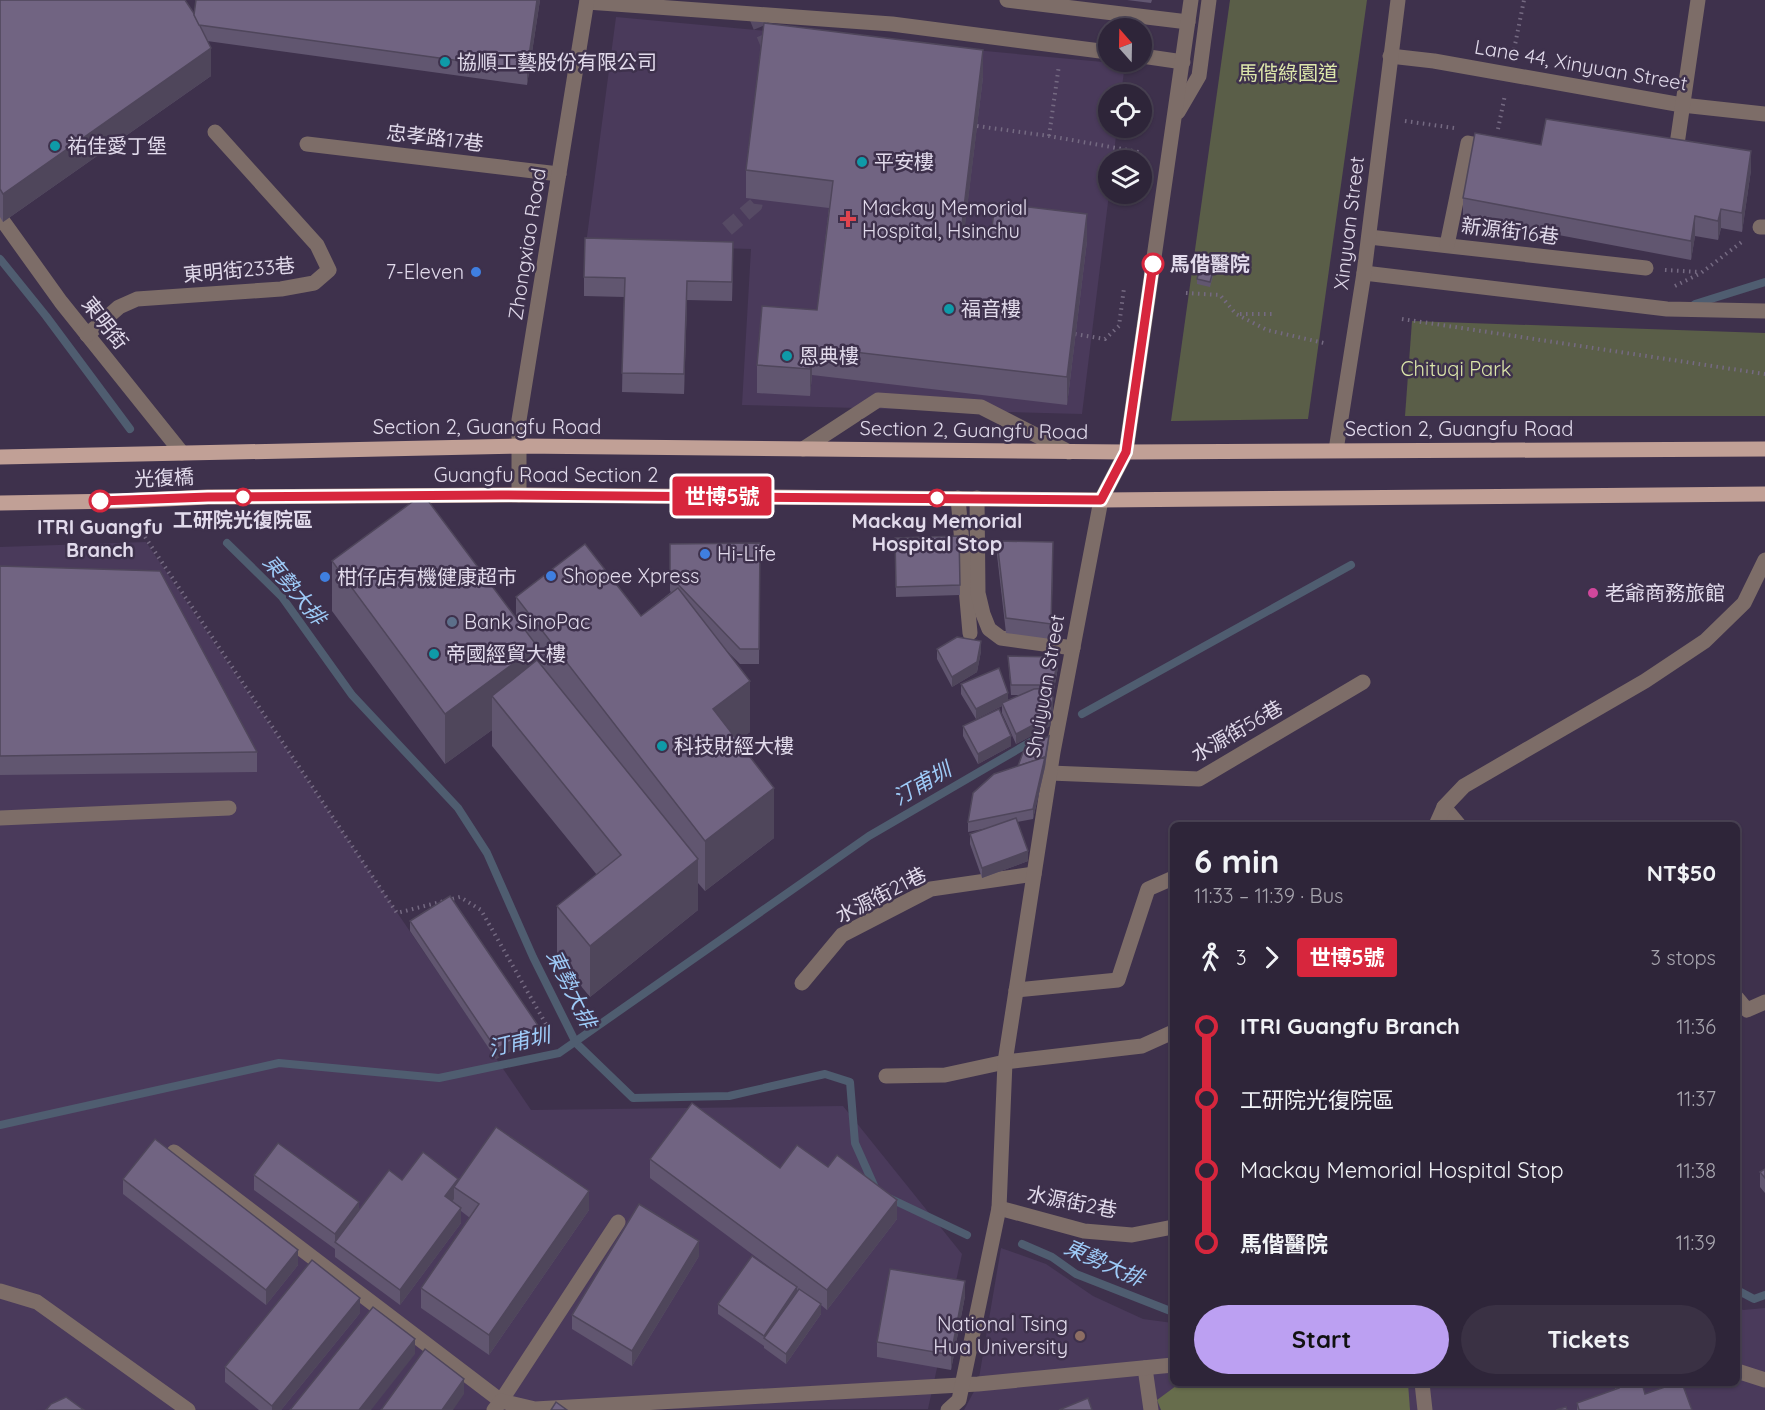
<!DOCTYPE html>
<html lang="en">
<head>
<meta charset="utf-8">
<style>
  body { margin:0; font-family:Quicksand,"Noto Sans TC",sans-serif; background:#3a3144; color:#f1f3f6; height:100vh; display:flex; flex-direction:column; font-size:22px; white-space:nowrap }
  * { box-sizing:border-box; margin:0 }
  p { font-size:20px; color:#a7a5ae }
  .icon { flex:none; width:33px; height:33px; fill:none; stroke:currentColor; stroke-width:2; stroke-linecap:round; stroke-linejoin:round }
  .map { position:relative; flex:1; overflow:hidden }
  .side { position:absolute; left:1170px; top:822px; width:570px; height:564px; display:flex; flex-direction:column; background:#2e2539; border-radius:9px; box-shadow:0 2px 4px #0004,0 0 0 2px #494253 }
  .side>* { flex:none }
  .badge { padding:0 12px; border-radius:4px; font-size:21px; line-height:39px }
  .needle { width:39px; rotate:340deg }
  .buttons { position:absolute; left:1098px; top:18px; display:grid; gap:12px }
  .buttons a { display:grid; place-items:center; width:54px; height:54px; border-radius:50%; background:#2e2539; box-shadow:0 2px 4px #0004,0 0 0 2px #494253; font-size:30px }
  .map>.badge { position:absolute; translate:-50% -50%; box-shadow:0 0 0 3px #fff }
  .legs { display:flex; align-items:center; gap:9px; height:66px; padding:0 24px; font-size:20px }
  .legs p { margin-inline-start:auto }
  .headline { display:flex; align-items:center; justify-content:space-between; height:102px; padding:0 24px }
  h1 { font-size:33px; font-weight:700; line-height:45px }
  .action { display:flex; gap:12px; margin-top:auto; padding:12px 24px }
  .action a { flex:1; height:69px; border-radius:36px; background:#bca0f2; color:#111; font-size:24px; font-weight:700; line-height:69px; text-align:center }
  .action a+a { background:#3a3144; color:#f1f3f6 }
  ul { padding:0 24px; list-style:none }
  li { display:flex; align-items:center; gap:21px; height:72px; font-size:22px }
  li i { display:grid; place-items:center; width:9px; height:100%; margin:0 8px; background:currentColor }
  li i::after { content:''; width:15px; height:15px; margin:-8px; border:4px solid; border-radius:50%; background:#2e2539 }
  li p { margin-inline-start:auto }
  li:first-child i { background:linear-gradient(#0000 50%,currentColor 0) }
  li:last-child i { background:linear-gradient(currentColor 50%,#0000 0) }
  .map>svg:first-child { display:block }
</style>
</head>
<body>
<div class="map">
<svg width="1765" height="1410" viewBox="0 0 1765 1410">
  <rect width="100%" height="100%" fill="#3e314c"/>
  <g fill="#4a3a5b">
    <polygon points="616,17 1125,64 1121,94 1108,94 1108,128 1117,128 1113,160 1108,160 1109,194 1082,414 742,405 751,249 586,244"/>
    <polygon points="146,542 531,1110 843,1106 962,1254 928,1409 0,1410 0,547"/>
    <polygon points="1001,1248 1046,1264 1093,1296 1143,1319 1173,1323 1173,1383 1737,1383 1737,1305 1743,1310 1765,1308 1765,1410 964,1410 978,1384"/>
  </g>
  <g fill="#5a5e48">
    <polygon points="1230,0 1367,0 1308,419 1171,421"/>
    <polygon points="1412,321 1765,333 1765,416 1405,416"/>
  </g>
  <polygon fill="#676d4c" points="1180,1383 1408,1383 1410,1410 1161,1410 1157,1400"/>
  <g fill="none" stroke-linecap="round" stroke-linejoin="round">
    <g stroke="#4f5d70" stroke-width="8">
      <polyline points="0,259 46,316 130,429"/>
      <polyline points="1695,304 1765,282"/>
      <polyline points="227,543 282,597 352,695 458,808 487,853 533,957 576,1043 633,1098 729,1096 825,1074 850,1082 855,1143 876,1190"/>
      <polyline points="1082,714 1351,565"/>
      <polyline points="0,1125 279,1063 439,1078 559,1053 869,836 1034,740"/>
      <polyline points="889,1198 967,1235"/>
      <polyline points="1022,1244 1052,1257 1076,1274 1173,1312"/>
      <polyline points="1737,1290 1754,1299 1765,1295"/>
    </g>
    <g stroke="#564a64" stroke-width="15" stroke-dasharray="15 8" stroke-linecap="butt">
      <polyline points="755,13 771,52"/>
      <polyline points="727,229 755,205 758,181"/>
    </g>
    <g stroke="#756a82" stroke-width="4" stroke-dasharray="1.5 4.5" stroke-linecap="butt">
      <polyline points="1513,55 1524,0"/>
      <polyline points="1405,121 1454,128"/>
      <polyline points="977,126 1049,136 1139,152"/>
      <polyline points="1498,129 1505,95"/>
      <polyline points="1049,136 1059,65"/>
      <polyline points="1665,270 1699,272"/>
      <polyline points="1675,286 1701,273 1743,241"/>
      <polyline points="1186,293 1220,295 1236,314 1267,330 1324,343"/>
      <polyline points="1240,314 1272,314"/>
      <polyline points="1402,319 1765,374"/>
      <polyline points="1075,334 1105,339 1119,326 1124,288"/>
      <polyline points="135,522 397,913 460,897 481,910 551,1033"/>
    </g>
    <g stroke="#7d6d68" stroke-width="15">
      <polyline points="1007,0 1188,22"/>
      <polyline points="587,2 892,24 1108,52"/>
      <polyline points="1142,56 1183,62"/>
      <polyline points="1390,56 1434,61 1682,105 1765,114"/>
      <polyline points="1178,112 1199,76 1209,0"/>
      <polyline points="307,144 559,174"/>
      <polyline points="1675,158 1698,0"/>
      <polyline points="0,217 61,302 182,453"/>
      <polyline points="1760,227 1765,227"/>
      <polyline points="1369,237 1646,268"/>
      <polyline points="1447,245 1468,143 1493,148"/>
      <polyline points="1364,273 1667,309 1765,311"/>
      <polyline points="87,335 119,307 137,299 281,289 314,283 329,270 317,245 215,132"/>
      <polyline points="803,449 878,400 981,407 1069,452"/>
      <polyline points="1336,450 1364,273 1398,0"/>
      <polyline points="519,495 519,420 587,0"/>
      <polyline points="958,498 970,633"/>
      <polyline points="977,498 978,593 983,614 989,629 1001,638 1073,648"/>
      <polyline points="1050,773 1199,779 1363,682"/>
      <polyline points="1444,807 1459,825"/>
      <polyline points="0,818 229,808"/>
      <polyline points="1436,825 1444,807 1464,786 1645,681 1705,641 1744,603 1765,560"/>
      <polyline points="802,983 842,935 931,889 1034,874"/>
      <polyline points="1016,990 1118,980 1148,889 1173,878"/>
      <polyline points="1737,998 1747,1010 1765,1002"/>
      <polyline points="886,1076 945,1075 1005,1062 1142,1046 1173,1032"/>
      <polyline points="174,1152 501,1401 618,1222"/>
      <polyline points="999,1208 1084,1231 1132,1235 1173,1227"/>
      <polyline points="0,1291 37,1302 188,1410"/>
      <polyline points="1145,1368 1151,1410"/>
      <polyline points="1737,1371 1765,1380"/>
      <polyline points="1422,1383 1425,1410"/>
      <polyline points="494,1410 501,1401 535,1409 978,1384 1173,1365"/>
      <polyline points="948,1410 959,1400 999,1208 1005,1062 1053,752 1101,500 1126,452 1191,0"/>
    </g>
    <g stroke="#c1a096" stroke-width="15">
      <polyline points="0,457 520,446 1126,452 1765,449"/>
      <polyline points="0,503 122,501 208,497 519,495 1101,500 1765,494"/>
    </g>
  </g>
  <g fill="#615670">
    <polygon points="0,0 194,15 196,0 540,0 527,85 207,41 211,76 3,222 0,217"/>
    <polygon points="1127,0 1152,0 1151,3"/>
    <polygon points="983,77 964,232 991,236 1087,241 1067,405 812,375 810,396 757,393 757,365 817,310 829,208 746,198 746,170"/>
    <polygon points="1541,145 1751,170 1742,232 1721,228 1718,240 1695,236 1691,260 1463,217 1463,198"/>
    <polygon points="733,261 732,301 687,300 684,394 622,392 624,297 584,296 584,277"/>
    <polygon points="1213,276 1210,287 1197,284 1197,279"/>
    <polygon points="959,536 960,595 896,597 895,538"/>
    <polygon points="997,541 1053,557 1051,639 1006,633 997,555"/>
    <polygon points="760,543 759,664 740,664 724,648 750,732 738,741 774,838 705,891 698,883 698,910 590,997 557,957 557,906 597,875 492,746 492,730 445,764 332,611 332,561 516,619 516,597 641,616 671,592 670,591 670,544"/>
    <polygon points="0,566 257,752 257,772 0,775"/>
    <polygon points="937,649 981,651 977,672 952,687 937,659"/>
    <polygon points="1008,656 1058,667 1053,695 1052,695 1053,708 1050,726 1016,744 1002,713 1002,706 976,719 961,694 961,684 1008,700 1020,695 1011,695"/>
    <polygon points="963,726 1011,746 978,764 963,736"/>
    <polygon points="1049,742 1045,767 1033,819 1017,822 1028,861 982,878 970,844 970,834 988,828 968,832 968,822 1018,766"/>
    <polygon points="410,921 539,1037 496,1059 410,931"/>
    <polygon points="650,1159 780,1168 897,1219 827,1310 821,1305 821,1314 786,1364 764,1348 764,1345 764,1346 718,1314 718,1304 791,1283 650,1178"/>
    <polygon points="1765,1169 1765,1193 1760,1187 1760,1172"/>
    <polygon points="254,1175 359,1210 402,1180 458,1181 589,1210 489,1355 421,1308 421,1288 470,1218 461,1211 461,1223 400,1305 335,1257 335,1249 254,1190"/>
    <polygon points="123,1179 298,1265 266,1305 123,1194"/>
    <polygon points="699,1256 632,1366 572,1329 572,1315"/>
    <polygon points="965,1296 951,1370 877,1357 877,1342"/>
    <polygon points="360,1313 281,1410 259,1410 225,1382 225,1367"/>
    <polygon points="1615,1383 1642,1383 1645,1394 1692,1410 1577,1410 1577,1403 1615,1390"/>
  </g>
  <g fill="#4f465b">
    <polygon points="537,0 540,0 527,85 527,70"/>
    <polygon points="211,48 211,76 3,222 3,194"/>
    <polygon points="983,50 983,77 961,259 961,232"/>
    <polygon points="1751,151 1751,170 1742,232 1742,213"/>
    <polygon points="1721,209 1721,228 1718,240 1718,221"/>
    <polygon points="1087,214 1087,241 1067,405 1067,377"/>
    <polygon points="1695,216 1695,236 1691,260 1691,241"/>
    <polygon points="733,242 733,261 732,301 732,282"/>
    <polygon points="687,281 687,300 684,394 684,374"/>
    <polygon points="812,347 812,375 810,396 810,369"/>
    <polygon points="981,641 981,651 977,672 952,687 952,677"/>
    <polygon points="537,646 537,697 492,696 492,730 445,764 445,714"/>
    <polygon points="1058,657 1058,667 1053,695 1053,685"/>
    <polygon points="750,681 750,732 713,760 713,709"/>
    <polygon points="1008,693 1008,703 1002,703 1002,706 976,719 976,709"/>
    <polygon points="1053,698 1053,708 1050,726 1016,744 1016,734"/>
    <polygon points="1011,736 1011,746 978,764 978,754"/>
    <polygon points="1049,736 1045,767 1033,819 1033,809"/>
    <polygon points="774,788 774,838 705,891 705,841"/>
    <polygon points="1028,851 1028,861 982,878 982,868"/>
    <polygon points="698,859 698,910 590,997 590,946"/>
    <polygon points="539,1027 539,1037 496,1059 496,1049"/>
    <polygon points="458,1179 458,1190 454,1187 454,1199 445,1211 445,1196"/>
    <polygon points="589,1191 589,1210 489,1355 489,1335"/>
    <polygon points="897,1200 897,1219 827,1310 827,1290"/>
    <polygon points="359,1202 359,1216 335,1242 335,1234"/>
    <polygon points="461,1208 461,1223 400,1305 400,1290"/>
    <polygon points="699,1241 699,1256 632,1366 632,1351"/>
    <polygon points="298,1250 298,1265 266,1305 266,1290"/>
    <polygon points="965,1281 965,1296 951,1370 951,1355"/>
    <polygon points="797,1287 797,1297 764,1338 764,1346 764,1336"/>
    <polygon points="360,1298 360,1313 281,1410 272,1410 272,1406"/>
    <polygon points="821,1304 821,1314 786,1364 786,1354"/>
    <polygon points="415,1339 415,1354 371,1410 359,1410"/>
    <polygon points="464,1379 464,1394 453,1410 442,1410"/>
  </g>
  <g fill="#716482" stroke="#4f465b" stroke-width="1.5">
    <polygon points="0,0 185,0 193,12 211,48 3,194 0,189"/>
    <polygon points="196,0 537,0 527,70 199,25 194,15"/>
    <polygon points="764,23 983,50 961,232 991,236 995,203 1087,214 1067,377 812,347 810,369 757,365 762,306 817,310 833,181 746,170"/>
    <polygon points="1546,119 1751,151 1742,213 1721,209 1718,221 1695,216 1691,241 1463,198 1475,133 1541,145"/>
    <polygon points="585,238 733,242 732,282 687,281 684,374 622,373 625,278 584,277"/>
    <polygon points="1200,268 1213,271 1210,282 1197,279"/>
    <polygon points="423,494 537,646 445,714 332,561"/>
    <polygon points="959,536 960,585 896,587 895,538"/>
    <polygon points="997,541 1053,542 1051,624 1006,618"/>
    <polygon points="760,543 759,649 740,649 670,576 670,544"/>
    <polygon points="585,544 641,616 678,588 750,681 713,709 774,788 705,841 516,597"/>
    <polygon points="0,566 160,571 257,752 0,756"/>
    <polygon points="957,637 981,641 977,662 952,677 937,649"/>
    <polygon points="1008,656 1058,657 1053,685 1011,685"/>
    <polygon points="537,660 698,859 590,946 557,906 621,855 492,696"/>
    <polygon points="999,668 1008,693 976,709 961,684"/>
    <polygon points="1050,688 1053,698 1050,716 1016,734 1002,703 1034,689"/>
    <polygon points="999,709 1011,736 978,754 963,726"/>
    <polygon points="1049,736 1045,759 1044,759 1045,757 1018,766 1025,747"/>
    <polygon points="1045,757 1033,809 968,822 973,793 994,774"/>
    <polygon points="1016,818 1028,851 982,868 970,834"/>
    <polygon points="450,896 539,1027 496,1049 410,921"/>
    <polygon points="692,1103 780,1168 797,1145 828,1167 837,1155 897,1200 827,1290 650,1159"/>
    <polygon points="496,1127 589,1191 489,1335 421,1288 479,1204 454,1187"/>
    <polygon points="155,1139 298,1250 266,1290 123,1179"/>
    <polygon points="278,1143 359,1202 335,1234 254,1175"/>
    <polygon points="423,1152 458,1179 445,1196 461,1208 400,1290 335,1242 389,1170 402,1180"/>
    <polygon points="1765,1169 1765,1178 1760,1172"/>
    <polygon points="639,1204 699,1241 632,1351 572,1315"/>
    <polygon points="752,1256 797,1287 764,1336 718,1304"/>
    <polygon points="312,1260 360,1298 272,1406 225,1367"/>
    <polygon points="890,1269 965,1281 951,1355 877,1342"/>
    <polygon points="799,1289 821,1304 786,1354 764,1338"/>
    <polygon points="373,1307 415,1339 359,1410 290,1410"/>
    <polygon points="425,1349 464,1379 442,1410 381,1410"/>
    <polygon points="1617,1383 1642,1383 1645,1394 1676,1383 1682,1383 1692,1410 1579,1410 1577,1403 1619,1388"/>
    <polygon points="66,1397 84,1410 46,1410 51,1404"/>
    <polygon points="1088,1398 1092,1410 1059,1410"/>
    <polygon points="556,1402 567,1410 551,1410"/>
    <polygon points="1566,1407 1567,1410 1556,1410"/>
  </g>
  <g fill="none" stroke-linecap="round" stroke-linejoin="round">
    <defs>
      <polyline id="line-1" points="100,501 208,497 501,495 1101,500 1126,452 1153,264"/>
    </defs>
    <use href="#line-1" stroke="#fff" stroke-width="14"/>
    <use href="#line-1" stroke="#d7263d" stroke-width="9"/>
  </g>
  <g fill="#0f9aa8" stroke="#3e314c" stroke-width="2">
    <circle cx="445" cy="62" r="6"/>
    <circle cx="55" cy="146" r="6"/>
    <circle cx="862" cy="162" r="6"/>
    <circle cx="949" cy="309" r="6"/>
    <circle cx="787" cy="356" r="6"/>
    <circle cx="434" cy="654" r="6"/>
    <circle cx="662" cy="746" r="6"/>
  </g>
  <path fill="#e0444e" stroke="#3e314c" stroke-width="2" d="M845 210h6v6h6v6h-6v6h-6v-6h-6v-6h6z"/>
  <g fill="#fff" stroke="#d7263d" stroke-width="3">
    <circle cx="1153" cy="264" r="10"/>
    <circle cx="243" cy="497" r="8"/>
    <circle cx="937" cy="498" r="8"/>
    <circle cx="100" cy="501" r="10"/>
  </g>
  <g fill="#3f7fe0" stroke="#3e314c" stroke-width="2">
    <circle cx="476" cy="272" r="6"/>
    <circle cx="705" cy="554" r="6"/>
    <circle cx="551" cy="576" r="6"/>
    <circle cx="325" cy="577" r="6"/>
  </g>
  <circle fill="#d1479c" stroke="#3e314c" stroke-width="2" cx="1593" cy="593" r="6"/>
  <circle fill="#5c6f8a" stroke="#3e314c" stroke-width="2" cx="452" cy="622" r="6"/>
  <circle fill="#8d6e63" stroke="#3e314c" stroke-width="2" cx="1080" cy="1336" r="6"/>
  <g text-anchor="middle" stroke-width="5" stroke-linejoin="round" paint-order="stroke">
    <g font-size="20" fill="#e1daeb" stroke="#3e314c" text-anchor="start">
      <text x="457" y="69">協順工藝股份有限公司</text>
      <text x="67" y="153">祐佳愛丁堡</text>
      <text x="874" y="169">平安樓</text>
      <text x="862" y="215">Mackay Memorial<tspan x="862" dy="23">Hospital, Hsinchu</tspan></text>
      <text x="464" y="279" text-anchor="end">7-Eleven</text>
      <text x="961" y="316">福音樓</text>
      <text x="799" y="363">恩典樓</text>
      <text x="717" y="561">Hi-Life</text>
      <text x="563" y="583">Shopee Xpress</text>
      <text x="337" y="584">柑仔店有機健康超市</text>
      <text x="1605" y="600">老爺商務旅館</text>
      <text x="464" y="629">Bank SinoPac</text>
      <text x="446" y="661">帝國經貿大樓</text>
      <text x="674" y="753">科技財經大樓</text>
      <text x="1068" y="1331" text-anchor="end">National Tsing<tspan x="1068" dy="23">Hua University</tspan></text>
    </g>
    <g font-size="20" fill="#e1daeb" stroke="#3e314c">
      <text transform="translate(1581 65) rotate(10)" y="7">Lane 44, Xinyuan Street</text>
      <text transform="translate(435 138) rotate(7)" y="7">忠孝路17巷</text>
      <text transform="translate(1349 223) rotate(-83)" y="7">Xinyuan Street</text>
      <text transform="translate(1510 231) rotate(7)" y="7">新源街16巷</text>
      <text transform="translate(527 244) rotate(-81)" y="7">Zhongxiao Road</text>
      <text transform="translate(239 270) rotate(-5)" y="7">東明街233巷</text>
      <text transform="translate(105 323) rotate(52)" y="7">東明街</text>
      <text x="487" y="434">Section 2, Guangfu Road</text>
      <text x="1459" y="436">Section 2, Guangfu Road</text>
      <text transform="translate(974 430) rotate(1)" y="7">Section 2, Guangfu Road</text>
      <text x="546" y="482">Guangfu Road Section 2</text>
      <text transform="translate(164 478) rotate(-3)" y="7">光復橋</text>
      <text transform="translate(1045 686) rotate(-80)" y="7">Shuiyuan Street</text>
      <text transform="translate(1237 731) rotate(-30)" y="7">水源街56巷</text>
      <text transform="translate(881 895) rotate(-27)" y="7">水源街21巷</text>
      <text transform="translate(1072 1202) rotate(11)" y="7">水源街2巷</text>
    </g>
    <g font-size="20" fill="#dce6aa" stroke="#3e314c">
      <text x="1288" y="80">馬偕綠園道</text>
      <text x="1456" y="376">Chituqi Park</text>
    </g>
    <g font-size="20" font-weight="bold" fill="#e1daeb" stroke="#3e314c">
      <text x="1170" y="271" text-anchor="start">馬偕醫院</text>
      <text x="243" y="527">工研院光復院區</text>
      <text x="937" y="528">Mackay Memorial<tspan x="937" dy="23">Hospital Stop</tspan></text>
      <text x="100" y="534">ITRI Guangfu<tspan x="100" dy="23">Branch</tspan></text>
    </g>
    <g font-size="21" font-style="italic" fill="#9ecbf8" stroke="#3e314c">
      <text transform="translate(294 590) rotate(50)" y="7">東勢大排</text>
      <text transform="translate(922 784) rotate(-30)" y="7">汀甫圳</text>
      <text transform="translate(571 989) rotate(64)" y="7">東勢大排</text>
      <text transform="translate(519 1042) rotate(-13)" y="7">汀甫圳</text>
      <text transform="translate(1104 1263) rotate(24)" y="7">東勢大排</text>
    </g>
  </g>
</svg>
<div class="buttons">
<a><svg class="needle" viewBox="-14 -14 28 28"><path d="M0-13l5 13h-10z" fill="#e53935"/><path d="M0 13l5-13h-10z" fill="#a7a5ae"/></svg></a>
<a><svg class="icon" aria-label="locate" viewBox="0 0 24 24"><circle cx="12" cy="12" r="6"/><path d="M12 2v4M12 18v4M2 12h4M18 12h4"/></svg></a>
<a><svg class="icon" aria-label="layers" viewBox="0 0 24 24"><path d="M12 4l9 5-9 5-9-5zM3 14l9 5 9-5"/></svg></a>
</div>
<b class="badge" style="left:722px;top:496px;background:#d7263d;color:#fff">世博5號</b>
<section class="side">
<div class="headline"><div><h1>6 min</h1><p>11:33 – 11:39 · Bus</p></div><b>NT$50</b></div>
<div class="legs"><svg class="icon" aria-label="walk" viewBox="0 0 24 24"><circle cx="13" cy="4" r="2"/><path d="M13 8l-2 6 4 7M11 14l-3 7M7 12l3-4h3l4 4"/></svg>3<svg class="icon" aria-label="forward" viewBox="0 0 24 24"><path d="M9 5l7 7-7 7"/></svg><b class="badge" style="background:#d7263d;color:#fff">世博5號</b><p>3 stops</p></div>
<ul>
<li><i style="color:#d7263d"></i><b>ITRI Guangfu Branch</b><p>11:36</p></li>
<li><i style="color:#d7263d"></i><span>工研院光復院區</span><p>11:37</p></li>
<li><i style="color:#d7263d"></i><span>Mackay Memorial Hospital Stop</span><p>11:38</p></li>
<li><i style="color:#d7263d"></i><b>馬偕醫院</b><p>11:39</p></li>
</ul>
<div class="action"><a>Start</a><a>Tickets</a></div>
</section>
</div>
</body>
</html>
